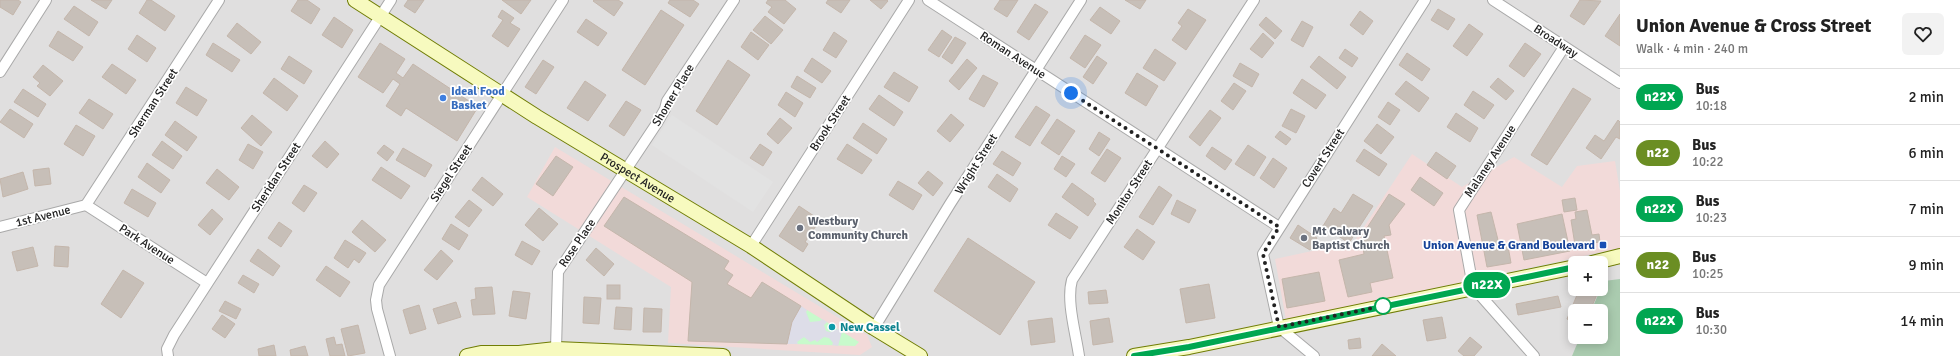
<!DOCTYPE html>
<html lang="en">
<head>
<meta charset="utf-8">
<style>
  body { margin:0; font-family:Signika,sans-serif; background:#f2f2f2; color:#222; height:100vh; display:flex; flex-direction:column; font-size:15px; white-space:nowrap }
  * { box-sizing:border-box; margin:0 }
  p { font-size:13px; color:#767676 }
  .icon { flex:none; width:22px; height:22px; fill:none; stroke:currentColor; stroke-width:2; stroke-linecap:round; stroke-linejoin:round }
  .map { position:relative; flex:1; overflow:hidden }
  .sheet { display:flex; flex-direction:column; background:#fff; width:340px }
  .sheet>* { flex:none }
  .badge { padding:0 8px; border-radius:13px; font-size:14px; line-height:26px }
  .fabs { position:absolute; left:1568px; top:256px; display:grid; gap:8px }
  .fabs a { display:grid; place-items:center; width:40px; height:40px; border-radius:6px; background:#fff; box-shadow:0 2px 10px #0003; font-size:20px }
  .you { position:absolute; width:20px; height:20px; margin:-10px; border:3px solid #fff; border-radius:50%; background:#1a73e8; box-shadow:0 0 0 6px #1a73e833 }
  .map>.badge { position:absolute; translate:-50% -50%; box-shadow:0 0 0 2px #fff }
  .round { display:grid; place-items:center; flex:none; width:42px; height:42px; border-radius:6px; background:#f2f2f2 }
  .summary { display:flex; align-items:center; justify-content:space-between; height:68px; padding:0 16px }
  h1 { font-size:19px; font-weight:800; line-height:30px }
  ul { padding:0; list-style:none }
  li { display:flex; align-items:center; gap:12px; height:56px; padding:0 16px; border-top:1px solid #e0e0e0 }
  li div { flex:1 }
  li b { display:block; font-size:15px }
  li em { font-style:normal }
  li .badge { min-width:44px; font-weight:700; text-align:center }
  main { display:flex; flex:1; min-height:0 }
  .map>svg:first-child { display:block }
</style>
</head>
<body>
<main>
<div class="map">
<svg width="1620" height="356" viewBox="0 0 1620 356">
  <rect width="100%" height="100%" fill="#f2efe9"/>
  <path fill="#e0dfdf" fill-rule="evenodd" d="M0,0H1620V356H0ZM1575,263H1601V289H1575ZM1575,311H1601V337H1575Z"/>
  <g fill="#f2dad9">
    <polygon points="555,147 867,335 872,347 860,355 668,343 671,287 527,197"/>
    <polygon points="1412,154 1462,187 1514,157 1562,187 1577,166 1615,161 1620,191 1620,248 1286,320 1275,259 1354,242"/>
  </g>
  <polygon fill="#aacbaf" points="1620,279 1620,356 1572,356 1580,337 1601,337 1601,311 1591,311 1604,281"/>
  <polygon fill="#c8facc" points="807,310 859,342 855,346 795,344 799,324"/>
  <polygon fill="#e2e2e2" points="672,115 773,182 753,212 652,145"/>
  <polygon fill="#dddde8" points="801,306 807,310 806,312 810,322 820,321 822,319 827,322 824,325 826,331 830,332 838,329 842,332 838,346 832,345 833,343 829,338 824,337 817,342 815,340 810,342 804,337 797,342 798,344 787,344 792,322"/>
  <g fill="#c7bfb8" stroke="#c4b6ab">
    <polygon points="0,0 18,0 21,2 13,15 0,7"/>
    <polygon points="91,0 112,0 106,9"/>
    <polygon points="147,0 151,0 175,16 165,31 139,13"/>
    <polygon points="298,0 307,0 320,9 311,24 291,11"/>
    <polygon points="408,0 424,0 415,13 404,6"/>
    <polygon points="502,0 531,0 521,14"/>
    <polygon points="594,0 618,0 623,3 614,16 593,1"/>
    <polygon points="670,0 693,0 699,4 690,17 668,3"/>
    <polygon points="768,0 785,0 796,9 784,24 768,12 772,7 766,3"/>
    <polygon points="828,0 850,0 841,13 826,3"/>
    <polygon points="870,0 887,0 888,1 881,9"/>
    <polygon points="1000,0 1018,0 1007,17 994,9"/>
    <polygon points="1125,0 1146,0 1140,9"/>
    <polygon points="1580,0 1601,1 1584,25 1570,16"/>
    <polygon points="1035,4 1048,12 1029,40 1017,32"/>
    <polygon points="74,6 98,22 89,36 64,19"/>
    <polygon points="1100,7 1120,21 1111,34 1090,20"/>
    <polygon points="1188,9 1206,20 1186,50 1172,40 1182,26 1178,23"/>
    <polygon points="1438,9 1455,19 1448,30 1431,20"/>
    <polygon points="502,10 514,18 510,23 520,29 508,47 492,36 503,20 498,17"/>
    <polygon points="661,10 684,25 645,85 622,70"/>
    <polygon points="1360,11 1373,21 1363,35 1350,25"/>
    <polygon points="1620,14 1620,46 1605,36"/>
    <polygon points="765,16 783,30 771,44 753,30"/>
    <polygon points="334,17 353,30 342,48 322,35"/>
    <polygon points="1266,17 1282,31 1275,39 1259,25"/>
    <polygon points="586,19 607,33 598,46 577,32"/>
    <polygon points="1302,21 1313,27 1303,47 1291,40"/>
    <polygon points="237,23 261,42 251,54 227,36"/>
    <polygon points="1469,24 1483,34 1467,56 1453,46"/>
    <polygon points="942,30 952,37 939,57 928,50"/>
    <polygon points="58,31 83,47 73,61 49,46"/>
    <polygon points="751,32 769,45 758,60 741,47"/>
    <polygon points="834,32 847,41 836,58 823,50"/>
    <polygon points="1263,33 1274,43 1262,58 1250,49"/>
    <polygon points="137,35 156,48 147,62 128,49"/>
    <polygon points="1085,35 1101,45 1085,68 1070,58"/>
    <polygon points="955,37 966,43 952,64 942,57"/>
    <polygon points="213,43 240,60 232,72 206,55"/>
    <polygon points="380,43 405,59 396,73 403,78 413,64 478,107 457,141 406,108 401,116 386,106 400,84 393,79 383,93 358,77"/>
    <polygon points="1525,43 1541,54 1524,77 1509,66"/>
    <polygon points="1155,49 1176,63 1164,81 1143,68"/>
    <polygon points="1345,49 1358,58 1352,67 1339,58"/>
    <polygon points="1407,53 1430,69 1422,81 1399,65"/>
    <polygon points="289,56 312,71 304,84 281,69"/>
    <polygon points="1097,56 1107,63 1093,84 1083,77"/>
    <polygon points="1319,56 1346,77 1337,89 1310,67"/>
    <polygon points="812,58 831,71 822,83 804,71"/>
    <polygon points="967,59 977,68 959,90 949,81"/>
    <polygon points="543,60 554,67 536,94 525,87"/>
    <polygon points="728,60 750,75 717,125 696,111"/>
    <polygon points="1240,63 1259,74 1252,87 1233,76"/>
    <polygon points="112,64 136,80 126,94 102,77"/>
    <polygon points="43,65 63,81 50,96 37,86 40,83 33,77"/>
    <polygon points="894,72 918,87 909,102 884,87"/>
    <polygon points="1137,73 1158,86 1146,106 1125,93"/>
    <polygon points="983,75 998,83 984,107 969,99"/>
    <polygon points="797,76 816,88 810,98 791,87"/>
    <polygon points="274,78 298,96 287,111 263,93"/>
    <polygon points="1498,78 1514,91 1506,100 1490,87"/>
    <polygon points="1302,79 1326,95 1316,109 1293,93"/>
    <polygon points="585,81 606,95 588,121 567,108"/>
    <polygon points="1406,81 1429,98 1419,112 1395,94"/>
    <polygon points="1234,83 1246,91 1233,110 1221,101"/>
    <polygon points="186,87 207,100 197,116 176,103"/>
    <polygon points="1573,88 1591,99 1547,165 1531,155"/>
    <polygon points="23,89 46,104 38,117 14,102"/>
    <polygon points="1473,91 1494,105 1484,119 1464,105"/>
    <polygon points="786,92 803,103 795,117 778,105"/>
    <polygon points="879,95 903,112 894,126 869,109"/>
    <polygon points="89,99 113,114 103,129 79,113"/>
    <polygon points="626,101 641,110 624,136 609,126"/>
    <polygon points="1388,102 1400,110 1390,125 1378,117"/>
    <polygon points="1036,106 1050,115 1030,146 1015,137"/>
    <polygon points="10,109 33,124 24,138 0,122"/>
    <polygon points="1291,109 1305,116 1296,133 1282,126"/>
    <polygon points="1210,110 1221,118 1200,146 1189,137"/>
    <polygon points="1456,113 1478,128 1470,142 1447,127"/>
    <polygon points="951,114 964,125 950,142 937,131"/>
    <polygon points="252,115 272,132 261,146 241,128"/>
    <polygon points="780,118 792,128 778,144 767,134"/>
    <polygon points="1057,119 1075,131 1059,155 1041,143"/>
    <polygon points="1618,120 1620,122 1620,139 1616,137 1601,159 1586,148 1595,135 1604,141"/>
    <polygon points="175,121 197,137 187,151 165,135"/>
    <polygon points="863,123 887,139 877,154 853,138"/>
    <polygon points="1377,124 1394,137 1381,154 1364,141"/>
    <polygon points="76,125 95,136 83,156 64,144"/>
    <polygon points="1280,131 1291,139 1286,145 1275,137"/>
    <polygon points="1099,132 1110,139 1099,156 1089,149"/>
    <polygon points="162,141 182,156 173,169 152,155"/>
    <polygon points="325,141 339,154 327,168 312,156"/>
    <polygon points="248,144 263,152 253,169 239,160"/>
    <polygon points="760,144 772,152 763,166 750,158"/>
    <polygon points="847,144 872,160 862,174 837,159"/>
    <polygon points="384,145 394,152 387,161 377,153"/>
    <polygon points="1248,145 1266,157 1254,176 1235,164"/>
    <polygon points="1212,147 1232,160 1225,170 1206,156"/>
    <polygon points="403,148 432,165 425,177 396,160"/>
    <polygon points="1107,149 1121,158 1105,182 1091,173"/>
    <polygon points="1364,149 1387,164 1379,176 1356,161"/>
    <polygon points="1002,151 1021,163 1013,176 993,164"/>
    <polygon points="1436,152 1456,166 1447,179 1427,165"/>
    <polygon points="556,156 573,167 553,196 536,184"/>
    <polygon points="1062,156 1075,164 1066,177 1054,169"/>
    <polygon points="1273,158 1287,168 1274,188 1260,178"/>
    <polygon points="147,163 170,180 161,193 138,177"/>
    <polygon points="381,167 410,186 401,199 372,180"/>
    <polygon points="49,168 51,184 35,186 33,170"/>
    <polygon points="217,169 239,187 229,200 206,183"/>
    <polygon points="928,171 943,183 933,196 918,183"/>
    <polygon points="23,172 28,189 3,197 0,179"/>
    <polygon points="997,174 1018,189 1010,202 988,187"/>
    <polygon points="482,177 503,194 493,206 472,190"/>
    <polygon points="1420,177 1443,193 1434,206 1411,190"/>
    <polygon points="898,181 922,195 913,210 889,195"/>
    <polygon points="1072,183 1094,199 1093,201 1096,204 1088,216 1062,197"/>
    <polygon points="304,185 317,193 304,212 292,203"/>
    <polygon points="1159,186 1172,195 1153,225 1139,217"/>
    <polygon points="132,189 156,203 148,217 124,203"/>
    <polygon points="1353,194 1373,206 1349,243 1323,226 1334,208 1341,213"/>
    <polygon points="1389,194 1405,204 1389,225 1391,235 1384,236 1393,278 1370,283 1372,292 1348,297 1339,260 1364,254 1361,237"/>
    <polygon points="624,197 729,261 724,269 733,275 727,284 751,298 762,282 801,306 792,322 787,344 688,341 692,282 604,226"/>
    <polygon points="1575,198 1577,210 1564,212 1562,200"/>
    <polygon points="469,200 482,210 469,227 455,217"/>
    <polygon points="1177,200 1196,210 1189,223 1171,214"/>
    <polygon points="799,206 820,220 805,242 808,244 803,252 779,236"/>
    <polygon points="539,208 558,224 543,241 525,225"/>
    <polygon points="212,209 223,219 210,235 198,225"/>
    <polygon points="1587,210 1592,235 1599,234 1600,242 1575,245 1571,220 1576,219 1575,212"/>
    <polygon points="1491,212 1500,248 1508,246 1511,263 1487,267 1477,215"/>
    <polygon points="1056,213 1078,227 1070,239 1048,225"/>
    <polygon points="1562,214 1570,251 1524,260 1517,224"/>
    <polygon points="362,220 386,240 375,252 352,232"/>
    <polygon points="279,222 292,231 281,247 268,238"/>
    <polygon points="451,224 468,235 459,250 442,239"/>
    <polygon points="1298,225 1317,238 1310,250 1290,238"/>
    <polygon points="1137,229 1155,242 1143,260 1124,247"/>
    <polygon points="968,238 1035,282 1000,335 934,291"/>
    <polygon points="345,240 366,253 359,263 354,259 348,268 334,258"/>
    <polygon points="522,241 540,251 532,265 515,255"/>
    <polygon points="55,246 69,247 68,267 54,266"/>
    <polygon points="33,247 38,266 17,271 12,252"/>
    <polygon points="596,248 614,264 604,276 586,260"/>
    <polygon points="258,249 280,266 273,276 250,261"/>
    <polygon points="441,250 453,261 437,280 424,270"/>
    <polygon points="326,266 350,282 340,297 316,280"/>
    <polygon points="123,270 144,283 121,318 101,304"/>
    <polygon points="1319,272 1325,301 1287,308 1282,279"/>
    <polygon points="243,275 259,284 254,293 238,283"/>
    <polygon points="1209,284 1215,318 1186,323 1180,289"/>
    <rect x="607" y="285" width="13" height="14"/>
    <polygon points="492,287 495,314 473,315 471,300 476,299 475,288"/>
    <polygon points="1106,290 1108,303 1089,304 1088,292"/>
    <polygon points="513,291 530,293 526,319 509,316"/>
    <polygon points="1598,292 1590,311 1575,311 1575,323 1567,319 1577,295"/>
    <polygon points="1558,296 1561,307 1518,315 1516,304"/>
    <polygon points="584,297 601,298 599,324 583,323"/>
    <polygon points="225,301 241,309 236,319 219,311"/>
    <polygon points="456,302 461,317 438,324 433,309"/>
    <polygon points="419,305 426,329 410,334 403,310"/>
    <polygon points="616,307 632,308 631,330 614,329"/>
    <polygon points="644,308 662,309 661,332 643,332"/>
    <polygon points="222,315 235,324 225,338 212,329"/>
    <polygon points="1442,317 1446,338 1427,341 1423,320"/>
    <polygon points="1052,318 1055,342 1031,345 1028,321"/>
    <polygon points="1109,318 1113,342 1093,345 1090,321"/>
    <polygon points="358,325 365,353 348,356 341,329"/>
    <polygon points="334,337 336,345 342,344 345,356 330,356 326,339"/>
    <polygon points="1470,337 1482,347 1474,356 1464,356 1458,351"/>
    <polygon points="1360,338 1361,348 1349,349 1348,340"/>
    <polygon points="1382,344 1396,356 1372,356"/>
    <polygon points="274,345 276,356 259,356 258,349"/>
    <polygon points="305,346 308,356 291,356 290,350"/>
  </g>
  <g fill="none" stroke-linecap="round" stroke-linejoin="round">
    <defs>
      <g id="street">
        <polyline points="928,0 1279,227"/>
        <polyline points="1493,0 1620,83"/>
        <polyline points="0,72 46,0"/>
        <polyline points="86,205 219,0"/>
        <polyline points="86,205 207,283"/>
        <polyline points="0,227 86,205"/>
        <polyline points="751,246 909,0"/>
        <polyline points="874,328 950,204 1081,0"/>
        <polyline points="556,349 558,272 657,123 665,109 667,101 734,0"/>
        <polyline points="168,356 167,349 174,335 391,0"/>
        <polyline points="390,356 377,309 376,300 379,285 563,0"/>
        <path d="M1079,356C1076,334 1066,301 1072,280L1254,0"/>
        <polyline points="1314,356 1279,327 1263,254 1425,0"/>
        <polyline points="1534,356 1473,287 1459,210 1564,47"/>
      </g>
      <g id="secondary">
        <path id="s1" d="M355,0L537,117L751,246L874,328L920,356"/>
        <polyline points="1592,263 1620,256"/>
        <polyline points="467,356 481,353 519,353 556,349 723,356"/>
        <polyline points="1134,356 1189,347 1575,267"/>
      </g>
    </defs>
    <use href="#street" stroke="#a9a9a9" stroke-width="12"/>
    <use href="#secondary" stroke="#707d05" stroke-width="16"/>
    <use href="#street" stroke="#fff" stroke-width="10"/>
    <use href="#secondary" stroke="#f7fabf" stroke-width="14"/>
  </g>
  <g fill="none" stroke-linecap="round" stroke-linejoin="round">
    <defs>
      <polyline id="line" points="1134,356 1189,347 1575,267"/>
    </defs>
    <use href="#line" stroke="#fff" stroke-width="9"/>
    <use href="#line" stroke="#00a651" stroke-width="6"/>
    <polyline stroke="#222" stroke-width="4" stroke-dasharray="0 7.2" points="1071,93 1279,227 1263,254 1279,327 1383,306"/>
  </g>
  <circle fill="#3f7fe0" stroke="#fff" stroke-width="1.5" cx="443" cy="98" r="4"/>
  <g fill="#6b7280" stroke="#fff" stroke-width="1.5">
    <circle cx="800" cy="228" r="4"/>
    <circle cx="1304" cy="238" r="4"/>
  </g>
  <rect fill="#1a4fb4" stroke="#fff" stroke-width="1.5" x="1599" y="241" width="8" height="8" rx="2"/>
  <circle fill="#fff" stroke="#00a651" stroke-width="2" cx="1383" cy="306" r="8"/>
  <circle fill="#0f9aa8" stroke="#fff" stroke-width="1.5" cx="832" cy="327" r="4"/>
  <g text-anchor="middle" stroke-width="3.5" stroke-linejoin="round" paint-order="stroke">
    <g font-size="12" fill="#222" stroke="#fff">
      <text transform="translate(1556 41) rotate(33)" y="4">Broadway</text>
      <text transform="translate(1013 55) rotate(33)" y="4">Roman Avenue</text>
      <text transform="translate(673 95) rotate(-59)" y="4">Shomer Place</text>
      <text transform="translate(153 103) rotate(-57)" y="4">Sherman Street</text>
      <text transform="translate(830 123) rotate(-57)" y="4">Brook Street</text>
      <text transform="translate(1323 158) rotate(-57)" y="4">Covert Street</text>
      <text transform="translate(1490 161) rotate(-57)" y="4">Malaney Avenue</text>
      <text transform="translate(976 164) rotate(-58)" y="4">Wright Street</text>
      <text transform="translate(451 173) rotate(-57)" y="4">Siegel Street</text>
      <text transform="translate(276 177) rotate(-57)" y="4">Sheridan Street</text>
      <text dy="4" stroke="none"><textPath href="#s1" startOffset="334">Prospect Avenue</textPath></text>
      <text transform="translate(1129 192) rotate(-57)" y="4">Monitor Street</text>
      <text transform="translate(43 216) rotate(-14)" y="4">1st Avenue</text>
      <text transform="translate(577 243) rotate(-56)" y="4">Rose Place</text>
      <text transform="translate(147 244) rotate(33)" y="4">Park Avenue</text>
    </g>
    <g font-size="12" font-weight="bold" fill="#366cbe" stroke="#fff" text-anchor="start">
      <text x="451" y="95">Ideal Food<tspan x="451" dy="14">Basket</tspan></text>
    </g>
    <g font-size="12" font-weight="bold" fill="#5b616d" stroke="#fff" text-anchor="start">
      <text x="808" y="225">Westbury<tspan x="808" dy="14">Community Church</tspan></text>
      <text x="1312" y="235">Mt Calvary<tspan x="1312" dy="14">Baptist Church</tspan></text>
    </g>
    <g font-size="12" font-weight="bold" fill="#164399" stroke="#fff" text-anchor="end">
      <text x="1595" y="249">Union Avenue &amp; Grand Boulevard</text>
    </g>
    <g font-size="12" font-weight="bold" fill="#0d838f" stroke="#fff" text-anchor="start">
      <text x="840" y="331">New Cassel</text>
    </g>
  </g>
</svg>
<div class="fabs">
<a>+</a>
<a>−</a>
</div>
<div class="you" style="left:1071px;top:93px"></div>
<b class="badge" style="left:1487px;top:285px;background:#00a651;color:#fff">n22X</b>
</div>
<section class="sheet">
<div class="summary"><div><h1>Union Avenue &amp; Cross Street</h1><p>Walk · 4 min · 240 m</p></div><a class="round"><svg class="icon" aria-label="heart" viewBox="0 0 24 24"><path d="M12 20l-8-8c-3-5 5-10 8-4 3-6 11-1 8 4z"/></svg></a></div>
<ul>
<li><span class="badge" style="background:#00a651;color:#fff">n22X</span><div><b>Bus</b><p>10:18</p></div><em>2 min</em></li>
<li><span class="badge" style="background:#6b8e23;color:#fff">n22</span><div><b>Bus</b><p>10:22</p></div><em>6 min</em></li>
<li><span class="badge" style="background:#00a651;color:#fff">n22X</span><div><b>Bus</b><p>10:23</p></div><em>7 min</em></li>
<li><span class="badge" style="background:#6b8e23;color:#fff">n22</span><div><b>Bus</b><p>10:25</p></div><em>9 min</em></li>
<li><span class="badge" style="background:#00a651;color:#fff">n22X</span><div><b>Bus</b><p>10:30</p></div><em>14 min</em></li>
</ul>
</section>
</main>
</body>
</html>
